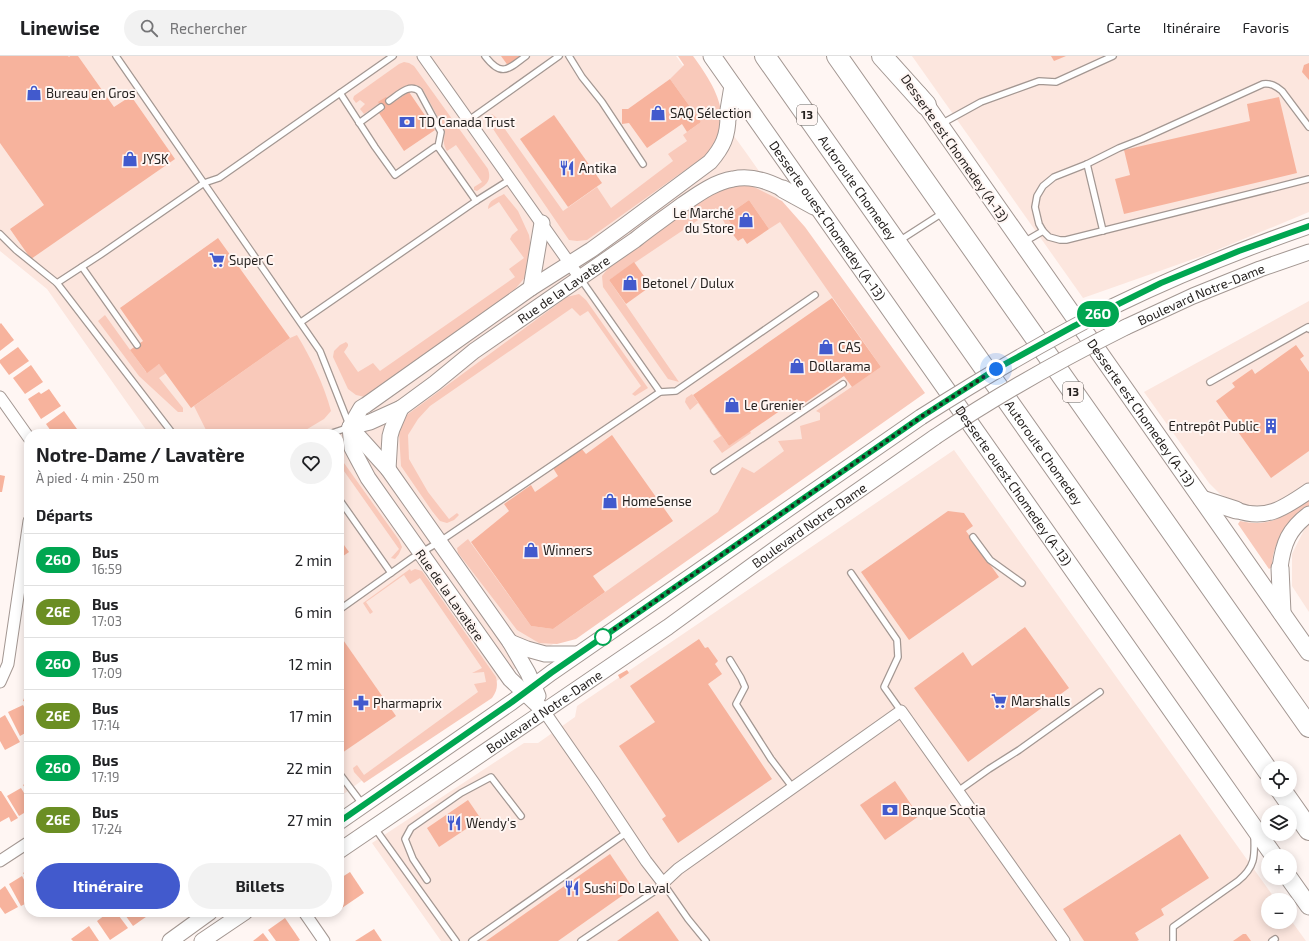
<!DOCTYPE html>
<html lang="fr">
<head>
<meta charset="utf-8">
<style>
  body { margin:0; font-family:"Exo 2",sans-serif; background:#f2f2f2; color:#202124; height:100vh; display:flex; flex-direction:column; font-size:15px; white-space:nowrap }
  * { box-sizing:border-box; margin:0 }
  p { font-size:13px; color:#757577 }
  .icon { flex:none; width:22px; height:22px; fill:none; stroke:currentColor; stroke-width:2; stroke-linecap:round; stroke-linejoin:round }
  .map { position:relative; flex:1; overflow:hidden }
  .panel { position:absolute; left:24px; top:373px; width:320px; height:488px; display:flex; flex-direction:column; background:#fff; border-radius:16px; box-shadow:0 2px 10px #0003 }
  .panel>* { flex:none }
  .badge { padding:0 8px; border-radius:13px; font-size:14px; line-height:26px }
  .buttons { position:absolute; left:1261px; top:705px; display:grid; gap:8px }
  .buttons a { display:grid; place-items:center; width:36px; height:36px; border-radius:50%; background:#fff; box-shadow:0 2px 10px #0003; font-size:20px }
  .you { position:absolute; width:20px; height:20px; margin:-10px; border:3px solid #fff; border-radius:50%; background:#1a73e8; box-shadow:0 0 0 6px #1a73e833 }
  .map>.badge { position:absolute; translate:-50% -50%; box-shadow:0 0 0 2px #fff }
  h2 { padding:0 12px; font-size:15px; line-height:36px }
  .round { display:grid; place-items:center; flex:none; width:42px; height:42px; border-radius:21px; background:#f2f2f2 }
  .overview { display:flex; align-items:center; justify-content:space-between; height:68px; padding:0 12px }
  h1 { font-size:19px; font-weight:700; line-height:30px }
  .button { display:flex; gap:8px; margin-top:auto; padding:8px 12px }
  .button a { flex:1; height:46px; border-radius:24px; background:#425acd; color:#fff; font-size:16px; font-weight:700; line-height:46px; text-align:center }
  .button a+a { background:#f2f2f2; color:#202124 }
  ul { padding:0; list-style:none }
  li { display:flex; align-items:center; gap:12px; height:52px; padding:0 12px; border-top:1px solid #e0e0e0 }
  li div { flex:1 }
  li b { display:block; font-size:15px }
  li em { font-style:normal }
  li .badge { min-width:44px; font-weight:700; text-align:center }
  header { display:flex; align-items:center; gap:24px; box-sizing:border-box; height:56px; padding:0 20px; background:#fff; border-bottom:1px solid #e0e0e0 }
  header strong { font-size:19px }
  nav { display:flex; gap:22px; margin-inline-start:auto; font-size:14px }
  .search { width:280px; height:36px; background:#f2f2f2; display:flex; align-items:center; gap:10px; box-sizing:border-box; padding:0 14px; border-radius:22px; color:#757577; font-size:15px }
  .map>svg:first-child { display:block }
</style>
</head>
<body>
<header>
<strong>Linewise</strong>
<div class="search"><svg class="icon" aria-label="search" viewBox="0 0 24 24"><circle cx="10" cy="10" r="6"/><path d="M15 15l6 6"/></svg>Rechercher</div>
<nav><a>Carte</a><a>Itinéraire</a><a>Favoris</a></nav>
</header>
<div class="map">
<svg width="1309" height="885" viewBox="0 0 1309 885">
  <rect width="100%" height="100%" fill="#fff6f3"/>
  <g fill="#fce6de">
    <polygon points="0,0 676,0 747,98 913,335 564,581 492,628 341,740 339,737 339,378 149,378 47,233 0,195"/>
    <polygon points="912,0 1309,0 1309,156 1205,199 1083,242"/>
    <polygon points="1309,245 1309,428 1295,438 1270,451 1253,451 1235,446 1220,438 1209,427 1144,336"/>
    <polygon points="954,394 1276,844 1268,844 1268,866 1290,866 1290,863 1306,885 441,885 372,787 524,687 538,687 575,661 577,650"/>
    <polygon points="1308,466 1309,466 1309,556 1292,530 1292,498"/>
  </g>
  <g fill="#f9c9ba">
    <path d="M678,0H693C709,22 730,52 718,80C716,86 712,91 709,97L587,184L577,185L569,184L497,79L488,65L492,58L497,62L563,155L597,131L611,152L673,105L668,98L687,85L683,79L701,66L670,23L684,9Z"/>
    <path d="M404,6L409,7L414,10L488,113C492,125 486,129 477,135L474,134V131L482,126L456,89L447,95C441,84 446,83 444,72L422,32L417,29H407L364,58L360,53L365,48L360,44L356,47L353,43L354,40L399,8Z"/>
    <polygon points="725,130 752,130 782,145 805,171 925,337 576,583 557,588 539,587 517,574 458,497 457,492 468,483 531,570 553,573 718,456 742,411 754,417 784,395 778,385 802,383 800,370 820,364 820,357 816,355 881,311 780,166 769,173 749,144 726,160 731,168 727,171 716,152 609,224 679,326 668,323 603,231 602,220 609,211 693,151"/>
    <path d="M504,138L518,155L529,179L532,199L527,219L511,238L365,341L356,339L348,333L333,301L334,295L340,289L346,286L348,288V290L344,296L358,316L373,307L380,315L515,221L509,213L524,202L510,183L512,179L518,174L499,146L488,153C488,144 497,142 504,138Z"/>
    <polygon points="579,238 586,244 648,332 635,340 632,338 641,330 588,255 580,260 572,252 430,350 418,363 408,379 409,403 428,436 449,463 457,457 459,459 454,464 447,467 440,465 432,455 401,410 399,377 404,361 567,241"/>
    <polygon points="105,259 146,316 159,308 166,317 159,322 183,352 183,356 178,356 139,320 98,265"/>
    <path d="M297,279C311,302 324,329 331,355L324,363L299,378H208L194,350L290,282Z"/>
    <polygon points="692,338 729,390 750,375 751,377 722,397 713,385 721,380 698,347 690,354 685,346 686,342"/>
    <polygon points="339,400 399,484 402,491 399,498 395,503 391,502 399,493 339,408"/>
    <path d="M1309,442V451C1289,471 1273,481 1272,511L1269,513L1238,468L1240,465C1273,472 1284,459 1309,442Z"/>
    <path d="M410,513L411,515L415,513L422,515L496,621C498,630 497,635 492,642L364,727L354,716L353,712L357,709L364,719L478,636L474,628L486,626L484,616L472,617L482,612L420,522L410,528L404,519L366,546L373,556L370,558L363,547Z"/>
  </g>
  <g fill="#f7b39d">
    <polygon points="0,0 68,0 69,1 70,0 78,0 114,51 131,40 175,103 31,203 10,173 44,149 0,87"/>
    <polygon points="501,0 524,0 509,11"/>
    <polygon points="1051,0 1066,0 1054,5"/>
    <polygon points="1309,7 1309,24 1302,16 1304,9"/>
    <polygon points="670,23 701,66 687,76 682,68 647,92 629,67 622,68 622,53 628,53"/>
    <polygon points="409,36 435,74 404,95 379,57 384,54 378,46 386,41 391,48"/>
    <polygon points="1279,41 1297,117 1124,158 1115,123 1130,119 1124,94 1250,65 1247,48"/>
    <polygon points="554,59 602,127 568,151 520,83"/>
    <polygon points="749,144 769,173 747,188 743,182 738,185 727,171 731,168 726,160"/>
    <polygon points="218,182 290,282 191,352 159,308 147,317 130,294 143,285 120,252"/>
    <polygon points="634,206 651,230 626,248 609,224"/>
    <polygon points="832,242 881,311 852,331 844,320 802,349 797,343 729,390 693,339"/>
    <polygon points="1,267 14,284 0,295 0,268"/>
    <polygon points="1296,289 1304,300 1300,303 1309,316 1309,395 1271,422 1216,345 1235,331 1232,327 1252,313 1255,318"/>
    <polygon points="18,291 29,305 9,319 0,307 0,304"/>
    <polygon points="31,309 43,326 25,338 13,322"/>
    <polygon points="49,333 61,350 41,363 28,343 39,336 41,338"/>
    <polygon points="64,355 77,373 69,378 53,378 46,368"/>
    <polygon points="612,379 673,465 593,520 605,536 553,573 531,570 471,486 509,455 504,448 531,429 535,436 558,420 553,412 581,392 586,398"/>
    <polygon points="0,419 5,420 2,436 0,436"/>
    <polygon points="948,455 964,457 973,470 966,475 999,521 909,584 861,516"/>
    <polygon points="339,482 349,496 339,503"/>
    <polygon points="1025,571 1069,632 968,706 914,632 963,596 972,610"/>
    <polygon points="339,578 396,660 339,699"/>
    <polygon points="699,583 705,592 708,591 718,605 715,608 722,618 708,628 772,723 678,787 662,763 666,760 619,690 655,666 630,630"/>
    <polygon points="627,614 629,617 620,623 618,619"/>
    <polygon points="29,627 29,647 23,645"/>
    <polygon points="23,649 29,660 29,675 20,680 8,656"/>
    <polygon points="5,659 20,686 5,694 0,685 0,662"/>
    <polygon points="29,725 29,738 23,729"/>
    <polygon points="895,725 919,760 885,784 860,749"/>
    <polygon points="21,732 29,745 29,754 19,760 7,740"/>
    <polygon points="0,735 1,735 18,762 11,766 9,761 0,766"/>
    <polygon points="468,744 481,763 439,791 427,772"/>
    <polygon points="1180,778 1209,822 1161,853 1164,859 1135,877 1139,884 1137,885 1084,885 1063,853"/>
    <polygon points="610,798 633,832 558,885 486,885"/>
    <polygon points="29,813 29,826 23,817"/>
    <polygon points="350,816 364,837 339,854 339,823"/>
    <polygon points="22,820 29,833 29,846 21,850 9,828"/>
    <polygon points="5,830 18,851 5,858 0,851 0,834"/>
    <polygon points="658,855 679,885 617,885"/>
    <polygon points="109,856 116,856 128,872 110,884 97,865"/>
    <polygon points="123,856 153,856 133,870"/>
    <polygon points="285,862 300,884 298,885 276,885 268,874"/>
    <polygon points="89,870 99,885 73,885 71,883"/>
    <polygon points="374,873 382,885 355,885"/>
    <polygon points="263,877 269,885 253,885"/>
    <polygon points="1243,878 1246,878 1251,885 1233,885"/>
  </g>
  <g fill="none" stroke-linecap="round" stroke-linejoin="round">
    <defs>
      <g id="lane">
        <polyline points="116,0 320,295 350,371 329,378"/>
        <path d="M485,0C502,22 508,13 526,0"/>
        <polyline points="569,0 582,21 602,46 643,108"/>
        <polyline points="340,37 375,91 395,119 435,91 438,91 476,145"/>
        <path d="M389,45C398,39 409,27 419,35L441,76L438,91"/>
        <polyline points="469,64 559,0"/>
        <polyline points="359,67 381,51"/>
        <polyline points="941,68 981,46 1039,25 1056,26 1113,0"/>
        <path d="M1309,71L1282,35C1276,30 1271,27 1263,28L1142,83L1119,92L1087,108L1054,121L1043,130L1037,140L1035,151L1039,168L1043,175L1049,181L1060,184H1066L1309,123"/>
        <polyline points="1087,108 1103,175"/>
        <polyline points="0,178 16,194 57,227"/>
        <polyline points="899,185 944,156"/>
        <polyline points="1024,186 1043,175"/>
        <polyline points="82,211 137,289"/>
        <polyline points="580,222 660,336"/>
        <polyline points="301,266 476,145 511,123"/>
        <polyline points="1210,326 1308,271 1309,273"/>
        <polyline points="173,378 57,227 100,199 204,127 219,122 393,0"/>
        <polyline points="714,415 843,328"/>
        <polyline points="339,443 391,517"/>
        <polyline points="973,481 990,504 1022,527"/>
        <polyline points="851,517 897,584 898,601 884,631 901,655"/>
        <polyline points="339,554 412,502 439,486 660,336 676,335 815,239"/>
        <polyline points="730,604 741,622 745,631 736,648 771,703 793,732"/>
        <polyline points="339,717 363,749"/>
        <polyline points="958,735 989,713 1019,694 1100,636"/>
        <polyline points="374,771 456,885"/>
        <polyline points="427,824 413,803 405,783 411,772 461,737 491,721 521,760"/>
        <polyline points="472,885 626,777"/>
        <polyline points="581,885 652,837 663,827 688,863 706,885"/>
        <path d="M1173,885V871L1238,825C1255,811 1255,801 1254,780"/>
        <polyline points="1272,885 1275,883"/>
      </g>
      <g id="street">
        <polyline points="423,0 580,222"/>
        <polyline points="0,341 29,382"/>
        <polyline points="0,626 8,608 29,465"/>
        <polyline points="544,655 594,727 646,805 663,827 678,813 901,655 1064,885"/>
        <polyline points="0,805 29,786"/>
        <polyline points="304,856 324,885"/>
      </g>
      <g id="secondary">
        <polyline points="531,232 542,167"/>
        <path d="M1112,251C1176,220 1242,193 1309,170"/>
        <path id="s1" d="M1126,271L1193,240L1260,213L1309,196"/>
        <path id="s2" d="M350,371L370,366L401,352L435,327L474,295L635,184C650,172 666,161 682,149C697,139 714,126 733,123C751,119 768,125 783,133"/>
        <polyline points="350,371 388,413 510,586 528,617 538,640"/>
        <polyline points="388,413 390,380 392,373 401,352"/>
        <path d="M1236,454C1266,465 1284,452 1309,435"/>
        <path d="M1280,512C1283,487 1289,473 1309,458"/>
        <polyline points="510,586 527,593 545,598 578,598"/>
        <path d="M544,655L510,623L368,422L352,392L350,371L361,352L366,349L531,232L591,194L624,170L710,106C723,91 728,80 728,60"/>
        <polyline points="339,766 512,646 551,617 921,361"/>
        <path id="s3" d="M339,795L668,571L786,485L935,381"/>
        <polyline points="170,885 210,856"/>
        <polyline points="202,885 245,856"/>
      </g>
      <g id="primary">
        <path id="s4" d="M712,0L1274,800"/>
        <path id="s5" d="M918,38L1309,596"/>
        <polyline points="728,60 733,30"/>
        <polyline points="783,133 814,150"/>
        <polyline points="1202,443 1236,454"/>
        <polyline points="1280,512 1282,557"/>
        <polyline points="1289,822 1309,850"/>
      </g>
      <g id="highway">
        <path id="s6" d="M765,0L1268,715"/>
        <polyline points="837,0 1309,671"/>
        <polyline points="882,0 926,49"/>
        <polyline points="1281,734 1309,774"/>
      </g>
    </defs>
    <use href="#lane" stroke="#a39792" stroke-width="8"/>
    <use href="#street" stroke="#a39792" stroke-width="13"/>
    <use href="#secondary" stroke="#a39792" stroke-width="17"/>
    <use href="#primary" stroke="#a39792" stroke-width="19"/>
    <use href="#highway" stroke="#a39792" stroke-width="22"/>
    <use href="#lane" stroke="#fff" stroke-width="5.5"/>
    <use href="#street" stroke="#fff" stroke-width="11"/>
    <use href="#secondary" stroke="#fff" stroke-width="15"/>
    <use href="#primary" stroke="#fff" stroke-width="17"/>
    <use href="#highway" stroke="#fff" stroke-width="20"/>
    <defs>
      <g id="secondary-bridge">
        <path d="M921,361C984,321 1045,285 1112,251"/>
        <path d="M935,381C996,340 1060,304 1126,271"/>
      </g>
    </defs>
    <use href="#secondary-bridge" stroke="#a39792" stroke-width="17" stroke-linecap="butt"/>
    <use href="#secondary-bridge" stroke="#fff" stroke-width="15"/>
  </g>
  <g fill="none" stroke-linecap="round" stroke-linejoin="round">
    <defs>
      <polyline id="line" points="339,766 512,646 551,617 921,361 996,313 1074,270 1161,227 1239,195 1309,170"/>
    </defs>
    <use href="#line" stroke="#fff" stroke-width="9"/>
    <use href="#line" stroke="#00a651" stroke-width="6"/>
    <polyline stroke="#231f1d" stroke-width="4" stroke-dasharray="0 7.2" points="603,581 921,361 996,313"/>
  </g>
  <defs>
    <symbol id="shop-bare" viewBox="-9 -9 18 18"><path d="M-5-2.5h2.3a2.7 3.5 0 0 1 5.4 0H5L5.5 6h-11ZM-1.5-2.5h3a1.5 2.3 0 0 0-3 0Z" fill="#425acd" stroke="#fff6f3" stroke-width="2.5" paint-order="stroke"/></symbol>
    <symbol id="bank-bare" viewBox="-9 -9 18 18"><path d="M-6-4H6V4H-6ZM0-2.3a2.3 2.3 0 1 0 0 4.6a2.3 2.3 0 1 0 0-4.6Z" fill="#425acd" stroke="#fff6f3" stroke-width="2.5" paint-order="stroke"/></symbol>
    <symbol id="restaurant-bare" viewBox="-9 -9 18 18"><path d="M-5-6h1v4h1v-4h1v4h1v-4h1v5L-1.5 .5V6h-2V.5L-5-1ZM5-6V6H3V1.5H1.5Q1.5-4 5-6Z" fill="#425acd" stroke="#fff6f3" stroke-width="2.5" paint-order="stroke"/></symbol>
    <symbol id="supermarket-bare" viewBox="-9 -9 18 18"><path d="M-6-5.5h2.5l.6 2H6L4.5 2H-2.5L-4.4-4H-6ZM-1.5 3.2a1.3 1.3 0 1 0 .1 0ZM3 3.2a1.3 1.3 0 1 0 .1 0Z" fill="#425acd" stroke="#fff6f3" stroke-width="2.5" paint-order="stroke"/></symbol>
    <symbol id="building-bare" viewBox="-9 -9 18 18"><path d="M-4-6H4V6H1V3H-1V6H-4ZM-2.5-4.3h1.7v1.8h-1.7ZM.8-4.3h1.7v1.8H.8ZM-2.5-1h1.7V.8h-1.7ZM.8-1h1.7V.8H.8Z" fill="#425acd" stroke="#fff6f3" stroke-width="2.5" paint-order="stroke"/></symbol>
    <symbol id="pharmacy-bare" viewBox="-9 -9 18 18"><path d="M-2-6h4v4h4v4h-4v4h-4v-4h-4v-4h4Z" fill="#425acd" stroke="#fff6f3" stroke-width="2.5" paint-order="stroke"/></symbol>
  </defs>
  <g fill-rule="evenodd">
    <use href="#shop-bare" x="23" y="26" width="22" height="22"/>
    <use href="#shop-bare" x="647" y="46" width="22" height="22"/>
    <use href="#bank-bare" x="396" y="55" width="22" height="22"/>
    <use href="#shop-bare" x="119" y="92" width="22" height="22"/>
    <use href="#restaurant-bare" x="556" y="101" width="22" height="22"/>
    <use href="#shop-bare" x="735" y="153" width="22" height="22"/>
    <use href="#supermarket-bare" x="206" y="193" width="22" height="22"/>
    <use href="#shop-bare" x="619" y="216" width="22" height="22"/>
    <use href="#shop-bare" x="815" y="280" width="22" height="22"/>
    <use href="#shop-bare" x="786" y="299" width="22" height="22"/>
    <use href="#shop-bare" x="721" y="338" width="22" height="22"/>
    <use href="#building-bare" x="1260" y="359" width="22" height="22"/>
    <use href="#shop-bare" x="599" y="434" width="22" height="22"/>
    <use href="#shop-bare" x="520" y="483" width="22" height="22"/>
    <use href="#supermarket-bare" x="988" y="634" width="22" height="22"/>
    <use href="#pharmacy-bare" x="350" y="636" width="22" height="22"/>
    <use href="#bank-bare" x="879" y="743" width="22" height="22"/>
    <use href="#restaurant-bare" x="443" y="756" width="22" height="22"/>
    <use href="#restaurant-bare" x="561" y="821" width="22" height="22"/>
  </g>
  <circle fill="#fff" stroke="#00a651" stroke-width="2" cx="603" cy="581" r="8"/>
  <g text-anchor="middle" stroke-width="4" stroke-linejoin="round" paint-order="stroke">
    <g fill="#fff6f3" stroke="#65605d" stroke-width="1">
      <rect x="797" y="49" width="20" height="20" rx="3"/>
      <rect x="1063" y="326" width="20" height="20" rx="3"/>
    </g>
    <g font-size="12" font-weight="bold" fill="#231f1d">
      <text x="807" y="63">13</text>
      <text x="1073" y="340">13</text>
    </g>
    <g font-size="13" fill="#231f1d" stroke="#fff6f3" text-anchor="start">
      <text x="46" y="42">Bureau en Gros</text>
      <text x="670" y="62">SAQ Sélection</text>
      <text x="419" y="71">TD Canada Trust</text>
      <text x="142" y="108">JYSK</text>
      <text x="579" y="117">Antika</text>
      <text x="734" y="162" text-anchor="end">Le Marché<tspan x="734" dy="15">du Store</tspan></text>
      <text x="229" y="209">Super C</text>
      <text x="642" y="232">Betonel / Dulux</text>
      <text x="838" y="296">CAS</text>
      <text x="809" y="315">Dollarama</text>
      <text x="744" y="354">Le Grenier</text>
      <text x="1259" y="375" text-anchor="end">Entrepôt Public</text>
      <text x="622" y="450">HomeSense</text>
      <text x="543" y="499">Winners</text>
      <text x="1011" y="650">Marshalls</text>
      <text x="373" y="652">Pharmaprix</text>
      <text x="902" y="759">Banque Scotia</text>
      <text x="466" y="772">Wendy's</text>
      <text x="584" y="837">Sushi Do Laval</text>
    </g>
    <g font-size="13" fill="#231f1d" stroke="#fff6f3">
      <text transform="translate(955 92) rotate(55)" y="5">Desserte est Chomedey (A-13)</text>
      <text dy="5" stroke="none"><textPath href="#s6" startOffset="161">Autoroute Chomedey</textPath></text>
      <text dy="5" stroke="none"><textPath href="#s4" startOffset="201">Desserte ouest Chomedey (A-13)</textPath></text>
      <text dy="5" stroke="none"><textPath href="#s2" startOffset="256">Rue de la Lavatère</textPath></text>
      <text dy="5" stroke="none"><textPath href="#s1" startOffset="82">Boulevard Notre-Dame</textPath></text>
      <text dy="5" stroke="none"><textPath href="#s5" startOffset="389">Desserte est Chomedey (A-13)</textPath></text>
      <text dy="5" stroke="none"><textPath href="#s6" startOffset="485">Autoroute Chomedey</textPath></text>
      <text dy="5" stroke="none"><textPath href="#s4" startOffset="525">Desserte ouest Chomedey (A-13)</textPath></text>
      <text dy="5" stroke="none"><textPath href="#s3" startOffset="572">Boulevard Notre-Dame</textPath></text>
      <text transform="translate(450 539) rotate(55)" y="5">Rue de la Lavatère</text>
      <text dy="5" stroke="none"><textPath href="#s3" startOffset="248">Boulevard Notre-Dame</textPath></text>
    </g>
  </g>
</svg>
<div class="buttons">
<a><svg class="icon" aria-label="locate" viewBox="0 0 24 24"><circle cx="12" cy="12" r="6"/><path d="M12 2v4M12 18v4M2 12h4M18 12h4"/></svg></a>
<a><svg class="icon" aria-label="layers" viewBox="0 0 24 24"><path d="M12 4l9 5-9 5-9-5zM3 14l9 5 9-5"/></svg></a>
<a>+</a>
<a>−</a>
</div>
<div class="you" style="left:996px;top:313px"></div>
<b class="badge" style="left:1098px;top:258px;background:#00a651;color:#fff">26O</b>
<section class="panel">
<div class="overview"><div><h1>Notre-Dame / Lavatère</h1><p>À pied · 4 min · 250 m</p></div><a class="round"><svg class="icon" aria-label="heart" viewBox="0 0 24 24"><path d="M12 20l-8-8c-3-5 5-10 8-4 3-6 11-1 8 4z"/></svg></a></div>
<h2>Départs</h2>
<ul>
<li><span class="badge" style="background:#00a651;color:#fff">26O</span><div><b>Bus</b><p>16:59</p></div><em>2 min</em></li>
<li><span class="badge" style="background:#6b8e23;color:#fff">26E</span><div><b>Bus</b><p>17:03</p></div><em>6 min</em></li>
<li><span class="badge" style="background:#00a651;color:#fff">26O</span><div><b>Bus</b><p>17:09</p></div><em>12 min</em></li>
<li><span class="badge" style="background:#6b8e23;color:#fff">26E</span><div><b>Bus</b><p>17:14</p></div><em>17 min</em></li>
<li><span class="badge" style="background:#00a651;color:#fff">26O</span><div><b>Bus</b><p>17:19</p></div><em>22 min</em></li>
<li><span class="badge" style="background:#6b8e23;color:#fff">26E</span><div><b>Bus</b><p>17:24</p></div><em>27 min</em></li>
</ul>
<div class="button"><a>Itinéraire</a><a>Billets</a></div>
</section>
</div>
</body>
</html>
